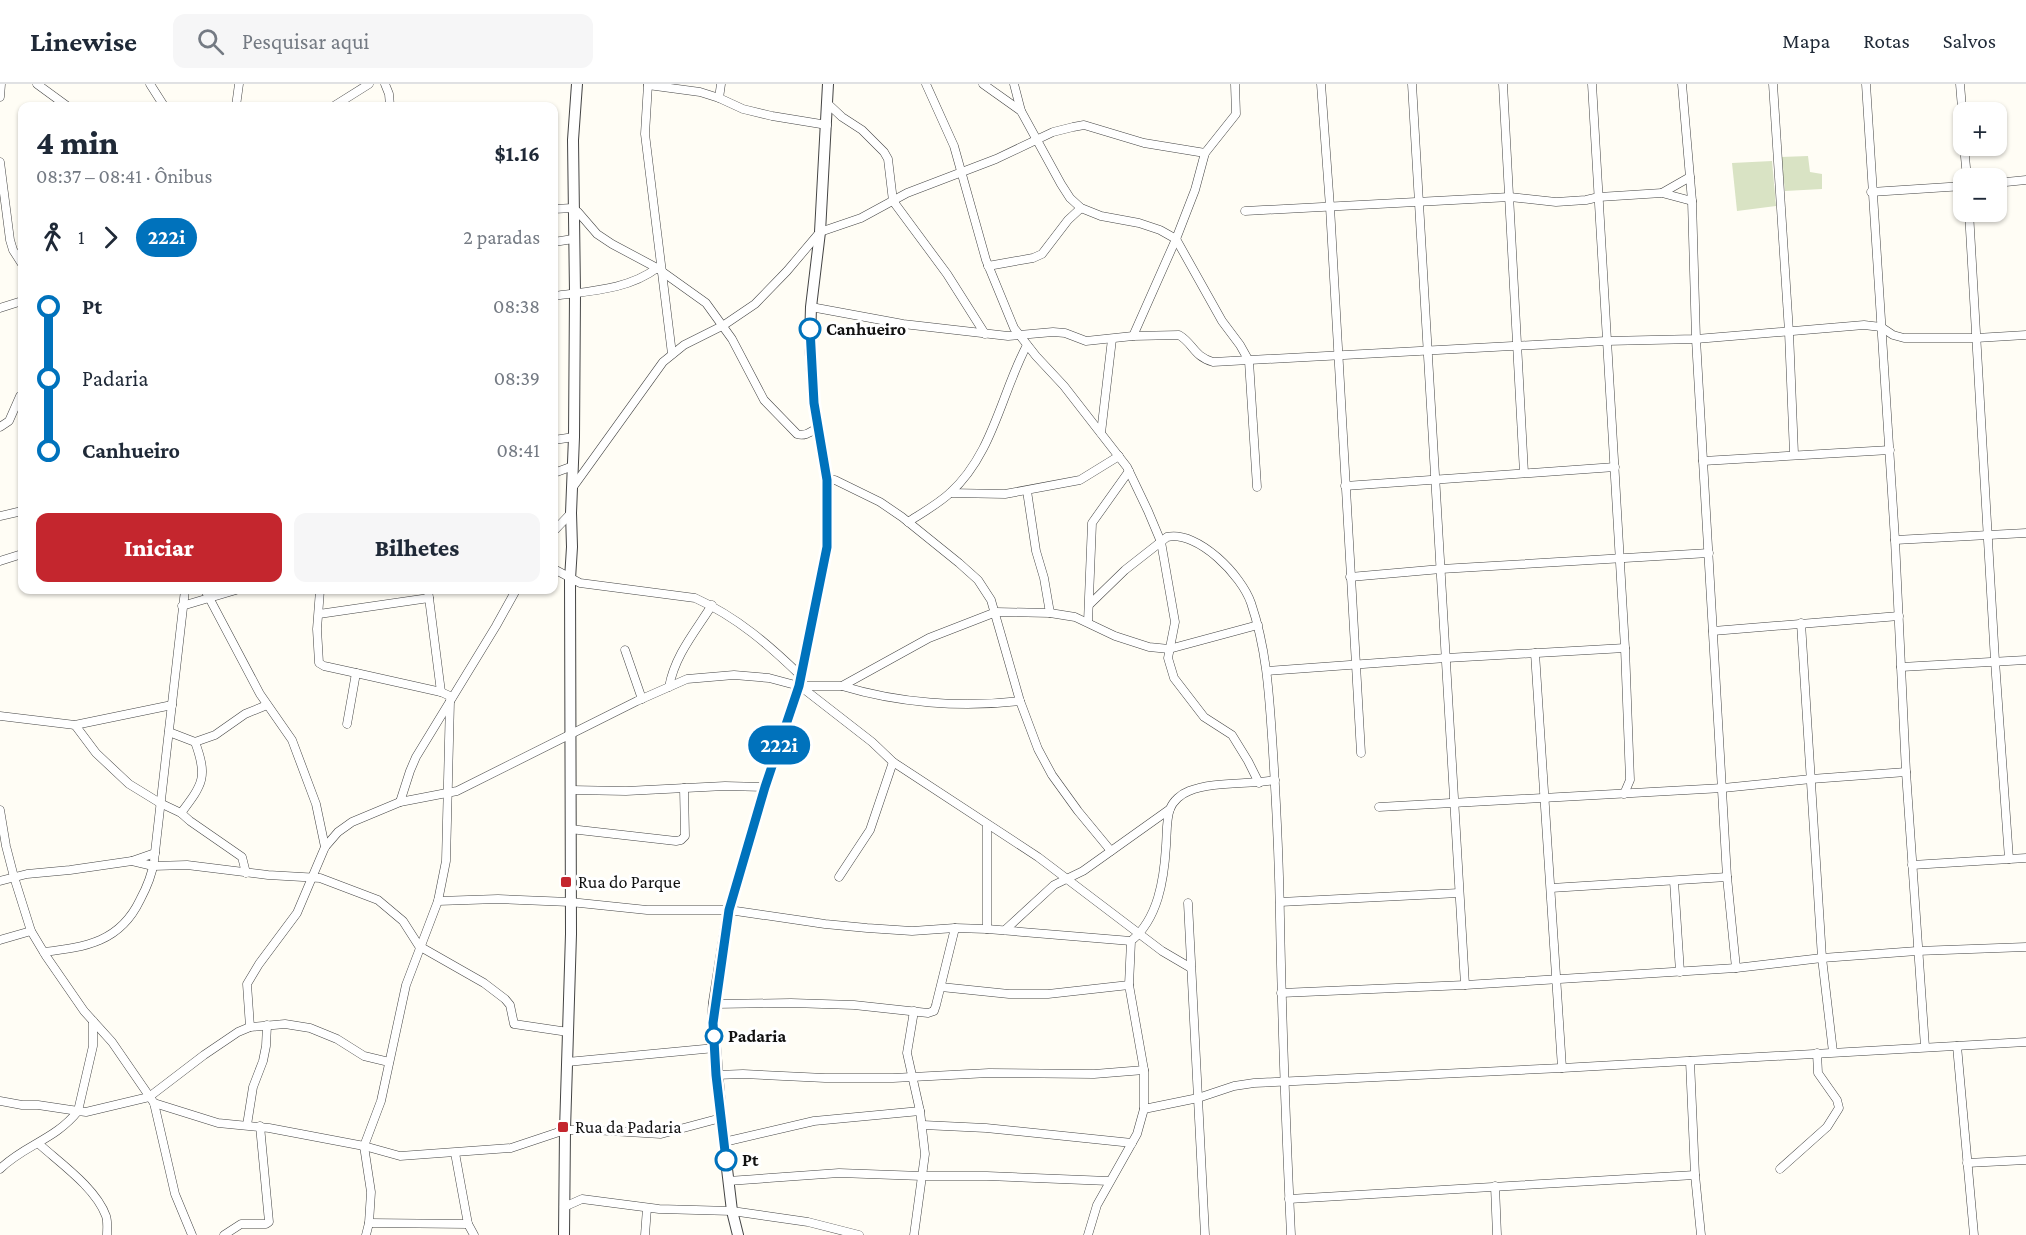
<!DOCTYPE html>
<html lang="pt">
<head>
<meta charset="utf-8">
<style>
  body { margin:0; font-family:"Crimson Pro",serif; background:#f6f6f7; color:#1f2937; height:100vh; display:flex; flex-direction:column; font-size:22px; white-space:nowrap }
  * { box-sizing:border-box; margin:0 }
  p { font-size:20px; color:#747a83 }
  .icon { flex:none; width:33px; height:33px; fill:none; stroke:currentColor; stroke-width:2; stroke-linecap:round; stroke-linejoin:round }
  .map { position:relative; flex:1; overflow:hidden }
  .drawer { position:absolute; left:18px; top:18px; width:540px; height:492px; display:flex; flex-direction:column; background:#fff; border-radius:12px; box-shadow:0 2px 4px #0004 }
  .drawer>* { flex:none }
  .badge { padding:0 12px; border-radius:20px; font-size:21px; line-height:39px }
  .fabs { position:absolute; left:1953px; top:18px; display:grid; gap:12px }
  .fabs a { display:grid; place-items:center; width:54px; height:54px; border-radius:12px; background:#fff; box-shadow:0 2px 4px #0004; font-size:30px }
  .map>.badge { position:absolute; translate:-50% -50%; box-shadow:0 0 0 3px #fff }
  .legs { display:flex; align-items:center; gap:9px; height:66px; padding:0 18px; font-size:20px }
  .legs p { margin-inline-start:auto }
  .headline { display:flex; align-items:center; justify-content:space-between; height:102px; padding:0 18px }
  h1 { font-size:33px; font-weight:800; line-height:45px }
  .cta { display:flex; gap:12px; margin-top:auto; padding:12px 18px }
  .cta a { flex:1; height:69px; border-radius:12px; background:#c4262e; color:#fff; font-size:24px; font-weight:800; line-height:69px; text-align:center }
  .cta a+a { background:#f6f6f7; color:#1f2937 }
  ul { padding:0 18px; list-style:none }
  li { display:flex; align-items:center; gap:21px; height:72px; font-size:22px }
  li i { display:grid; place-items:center; width:9px; height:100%; margin:0 8px; background:currentColor }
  li i::after { content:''; width:15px; height:15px; margin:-8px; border:4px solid; border-radius:50%; background:#fff }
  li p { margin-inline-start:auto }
  li:first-child i { background:linear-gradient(#0000 50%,currentColor 0) }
  li:last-child i { background:linear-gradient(currentColor 50%,#0000 0) }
  header { display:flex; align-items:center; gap:36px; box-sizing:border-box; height:84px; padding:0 30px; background:#fff; border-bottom:2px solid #e0e1e3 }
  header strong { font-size:28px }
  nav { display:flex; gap:33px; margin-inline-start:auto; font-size:21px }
  .search { width:420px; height:54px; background:#f6f6f7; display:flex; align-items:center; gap:15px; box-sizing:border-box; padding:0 21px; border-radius:12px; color:#747a83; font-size:22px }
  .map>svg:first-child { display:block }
</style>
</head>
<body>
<header>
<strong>Linewise</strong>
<div class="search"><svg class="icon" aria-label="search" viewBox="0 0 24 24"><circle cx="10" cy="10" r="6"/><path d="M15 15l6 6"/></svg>Pesquisar aqui</div>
<nav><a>Mapa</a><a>Rotas</a><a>Salvos</a></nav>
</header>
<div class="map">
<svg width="2026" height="1151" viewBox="0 0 2026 1151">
  <rect width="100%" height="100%" fill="#fffdf5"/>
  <g fill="#d9e3c4">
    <polygon points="1808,72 1810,88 1822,90 1822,105 1785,107 1781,73"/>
    <polygon points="1772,77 1776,122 1737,127 1732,79"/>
  </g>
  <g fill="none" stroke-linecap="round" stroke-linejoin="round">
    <defs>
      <g id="minor">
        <polyline points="37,0 67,22"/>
        <polyline points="150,0 164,22"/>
        <polyline points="385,0 389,10 390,22"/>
        <polyline points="648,0 645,50 672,270"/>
        <polyline points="926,0 954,62 986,176 1014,244 1036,272 1064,302 1127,383 1148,427 1161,458 1175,538 1168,574 1174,594 1204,633 1232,651 1248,677 1259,699"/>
        <polyline points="983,0 1021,27 1061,100 1070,114 1081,124 1101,132 1139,139 1160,146 1176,155 1222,237 1240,261 1249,277 1257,403"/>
        <polyline points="1014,0 1021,27"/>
        <polyline points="1321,0 1330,123 1361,669"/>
        <polyline points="1412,0 1465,901"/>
        <polyline points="1503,0 1524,389"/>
        <polyline points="1592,0 1625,564 1630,696 1624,710"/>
        <polyline points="1682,0 1692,117 1696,255 1727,793 1736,884"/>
        <polyline points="1773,0 1789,248 1794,370"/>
        <polyline points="1866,0 1895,456 1906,688 1925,963"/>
        <polyline points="1960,0 1964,48"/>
        <polyline points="648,1 700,8 719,14 743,25 772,32 827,41"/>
        <polyline points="0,13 1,0"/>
        <polyline points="719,14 721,0"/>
        <polyline points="827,19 842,33 862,46 884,68 888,75 893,117 947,190 985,250"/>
        <polyline points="236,22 239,0"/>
        <polyline points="334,22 369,0"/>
        <polyline points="1964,62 1967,94"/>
        <polyline points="0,78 10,156 13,166 22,180"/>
        <polyline points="1996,99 2026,96"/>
        <polyline points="1871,108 1964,102"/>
        <polyline points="1662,109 1690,93"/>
        <path d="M554,125L573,124L578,128L597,150L612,160L657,184L706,219L732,255L764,316L797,350C805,353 812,347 819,343"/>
        <polyline points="1245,127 1510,113 1556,118 1586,116 1599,113 1662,109 1692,117"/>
        <polyline points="1969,128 1995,577 2009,775"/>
        <polyline points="554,158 573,155"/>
        <polyline points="988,182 1033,174 1042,170 1068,136 1081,124"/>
        <path d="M554,212C588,207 628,206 657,184"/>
        <path d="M811,223L903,240L1008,252L1053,248L1065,249L1086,257L1133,252L1179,251C1194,260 1193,272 1213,278L1606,257L1696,255L1864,241L1881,243L1893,251L1904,254H1976L2026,251"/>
        <polyline points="0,224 22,217"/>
        <polyline points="1133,252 1176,155 1195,106 1205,69 1236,30 1235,0"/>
        <polyline points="0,343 9,337 20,312"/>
        <polyline points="1101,349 1112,255"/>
        <polyline points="554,356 574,353"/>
        <polyline points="1703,377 1890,366"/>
        <polyline points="554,389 573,382"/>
        <polyline points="827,396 835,396 880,418 902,433 959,479 978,496 991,516 1020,617 1038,665 1052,691 1078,727 1111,767"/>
        <polyline points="1345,402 1615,383"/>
        <polyline points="573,403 663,278 684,261 724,241 755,220 787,187 820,148 861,134 907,109 996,75 1053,48 1073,43 1084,41 1144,59 1205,69"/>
        <polyline points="1027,407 1036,467 1044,494 1050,529"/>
        <polyline points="950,409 1005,410 1080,396 1119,372"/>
        <polyline points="0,432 22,427"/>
        <path d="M908,438C922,429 938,420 950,409C993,370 1001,310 1027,261"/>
        <polyline points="554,447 571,429"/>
        <polyline points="1895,456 2026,449"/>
        <polyline points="0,477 22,470"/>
        <path d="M554,485L580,499L695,514C737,533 769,561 801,592"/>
        <polyline points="1350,493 1441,485 1709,469"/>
        <polyline points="205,506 260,610 292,656 316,720 325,763"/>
        <polyline points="320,506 317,545 319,579 324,582 356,589 441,608 452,613"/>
        <polyline points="428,506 441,608"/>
        <path d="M1090,520L1125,486L1167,453C1198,446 1242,492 1251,519C1266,563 1269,607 1272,653C1276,713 1279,773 1280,834C1282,940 1286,1045 1291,1151"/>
        <polyline points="182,522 236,506"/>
        <polyline points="319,530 429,514"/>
        <polyline points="1088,538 1092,439 1129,387"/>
        <polyline points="1801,539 1822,874 1833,968"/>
        <polyline points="1713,547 1899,532"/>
        <polyline points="625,566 642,615"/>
        <polyline points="1535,569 1562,984"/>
        <polyline points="1901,583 2026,576"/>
        <polyline points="1268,587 1446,574 1625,564"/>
        <polyline points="800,602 872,658 893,678 1038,773 1162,867 1191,884"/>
        <path d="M842,602C898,619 961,624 1020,617"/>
        <path d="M669,603C675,571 695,548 712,521"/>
        <polyline points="0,632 75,641 172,621"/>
        <polyline points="347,640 356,589"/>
        <polyline points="75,641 96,669 129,700 160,719 181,729 190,737 242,773 246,789"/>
        <path d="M169,648L195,658C208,693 203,700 181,729"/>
        <polyline points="195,658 215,651 245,630 267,621"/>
        <polyline points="571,706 626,707 725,702 765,703"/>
        <polyline points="400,718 410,687 416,673 496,542 516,506"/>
        <polyline points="1379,723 1723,704 1811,695 1906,688"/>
        <polyline points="0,726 6,762 14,793 31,847 46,872 84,927 112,958 154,1019 175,1110 192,1151"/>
        <polyline points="570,745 676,757 681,756 685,752 684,704"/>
        <polyline points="132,777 155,769"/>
        <polyline points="1912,781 2026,774"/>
        <polyline points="839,793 870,746 893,678"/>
        <polyline points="0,797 27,790 70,786 132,777 153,782 187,781 268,791 320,794 378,816 403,837 419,862 484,899 505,915 510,921 514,940 568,948"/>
        <polyline points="1674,797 1680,888"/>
        <polyline points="1551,804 1727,793"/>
        <polyline points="438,817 498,815 570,818 647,826 729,826 825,840 867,844 912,847 955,844 987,845 1131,857"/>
        <polyline points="1280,818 1459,809"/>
        <polyline points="1188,819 1205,1151"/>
        <polyline points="987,845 987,742"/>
        <polyline points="1005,846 1054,801 1083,787 1170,725"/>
        <polyline points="0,856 31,847"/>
        <path d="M44,868C86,863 120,858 140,816C147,803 152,791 154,777L185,506"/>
        <polyline points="941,903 1009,910 1048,910 1129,901"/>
        <polyline points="1281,909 1465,901 1736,884 1822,874 1917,867 2026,863"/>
        <polyline points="714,920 791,919 854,921 928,929 934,927 936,921 955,844"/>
        <polyline points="914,927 907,969 920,1027 925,1070 914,1151"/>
        <polyline points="250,943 247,900 259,880 297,829 325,763 338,748 352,738 400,718 457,707 637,617 687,595 734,591 769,594 799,602 842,602 929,554 996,528 1050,529 1075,533 1115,552 1149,563 1169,565 1258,541"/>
        <polyline points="1957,962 1974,1151"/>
        <polyline points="1690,977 1695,1091 1701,1151"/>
        <polyline points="567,978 715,964"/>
        <polyline points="716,991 743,990 825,994 893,994 989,989 1094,990 1144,986"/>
        <polyline points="0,1017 22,1021 38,1021 78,1027 93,962 93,937"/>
        <polyline points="154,1019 218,1039 269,1044 364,1062 400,1072 511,1064 565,1046 594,1046 661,1050 721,1034"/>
        <polyline points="1144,1025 1198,1014 1234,1002 1254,999 1562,984 2026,958"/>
        <polyline points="247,1041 253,1003 263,977 266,962 267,941"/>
        <polyline points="923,1041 986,1044 1132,1059"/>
        <polyline points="724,1058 814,1037 920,1027"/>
        <path d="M39,1060C60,1079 96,1104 106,1132C108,1138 107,1145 107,1151"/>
        <polyline points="455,1069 468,1140 474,1151"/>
        <polyline points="1967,1079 2026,1076"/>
        <path d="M0,1085C24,1061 55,1056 78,1027L86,1028L149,1013L204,971L238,948L250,943L285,940L310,944L337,955L364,972L389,978"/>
        <polyline points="1780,1085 1827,1043 1839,1024 1837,1016 1818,989 1817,969"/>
        <polyline points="728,1097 839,1089 922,1092 987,1092 1109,1097"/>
        <polyline points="1495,1102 1497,1151"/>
        <polyline points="1289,1115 1695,1091"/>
        <polyline points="564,1123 582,1115 659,1125 732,1127 808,1138 859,1151"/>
        <polyline points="369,1139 468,1140"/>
        <polyline points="224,1151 241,1140 266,1140 269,1138 260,1042"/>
        <polyline points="366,1151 369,1139 371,1108 364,1062 381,1017 406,901 438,817 446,777 450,617"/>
        <polyline points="645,1151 647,1124"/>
        <path d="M1088,1151L1097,1121L1137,1050L1144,1025V986L1129,901L1131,857C1158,835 1164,796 1166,762C1167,750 1166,736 1170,725C1173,717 1181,710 1189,707C1214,697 1249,701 1275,696"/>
      </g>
      <g id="tertiary">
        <polyline points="564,1151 565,1046 571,850 570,495 572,463 571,429 574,353 575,209 573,56 577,0"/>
        <polyline points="738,1151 732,1127 721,1034 713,939 714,920 729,826 765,703 799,602 827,463 827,396 814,319 810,257 811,223 820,148 828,0"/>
      </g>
    </defs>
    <use href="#minor" stroke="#444" stroke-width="9"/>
    <use href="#tertiary" stroke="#444" stroke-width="12"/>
    <use href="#minor" stroke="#fff" stroke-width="8"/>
    <use href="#tertiary" stroke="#fff" stroke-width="10"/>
  </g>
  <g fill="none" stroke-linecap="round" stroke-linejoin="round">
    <defs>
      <polyline id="line-1" points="726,1076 716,991 713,939 729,826 765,703 799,602 827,463 827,396 814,319 810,245"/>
    </defs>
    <use href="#line-1" stroke="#fff" stroke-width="14"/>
    <use href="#line-1" stroke="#0072bc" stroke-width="9"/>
  </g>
  <g fill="#fff" stroke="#0072bc" stroke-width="3">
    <circle cx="810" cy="245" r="10"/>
    <circle cx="714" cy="952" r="8"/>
    <circle cx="726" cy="1076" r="10"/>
  </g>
  <g fill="#c4262e" stroke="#fff" stroke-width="2">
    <rect x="560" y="792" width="12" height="12" rx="3"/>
    <rect x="557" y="1037" width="12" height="12" rx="3"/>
  </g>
  <g text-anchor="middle" stroke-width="6" stroke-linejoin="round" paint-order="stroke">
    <g font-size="18" font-weight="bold" fill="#111" stroke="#fff" text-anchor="start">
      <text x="826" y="251">Canhueiro</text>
      <text x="728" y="958">Padaria</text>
      <text x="742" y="1082">Pt</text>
    </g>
    <g font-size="18" fill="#111" stroke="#fff" text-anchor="start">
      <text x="578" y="804">Rua do Parque</text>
      <text x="575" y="1049">Rua da Padaria</text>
    </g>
  </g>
</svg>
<div class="fabs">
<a>+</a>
<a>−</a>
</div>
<b class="badge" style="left:779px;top:661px;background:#0072bc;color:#fff">222i</b>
<section class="drawer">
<div class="headline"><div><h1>4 min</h1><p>08:37 – 08:41 · Ônibus</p></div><b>$1.16</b></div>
<div class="legs"><svg class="icon" aria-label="walk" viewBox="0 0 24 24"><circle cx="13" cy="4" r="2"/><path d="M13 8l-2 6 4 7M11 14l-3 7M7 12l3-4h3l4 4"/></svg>1<svg class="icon" aria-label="forward" viewBox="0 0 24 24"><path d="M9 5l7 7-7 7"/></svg><b class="badge" style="background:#0072bc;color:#fff">222i</b><p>2 paradas</p></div>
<ul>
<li><i style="color:#0072bc"></i><b>Pt</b><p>08:38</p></li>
<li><i style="color:#0072bc"></i><span>Padaria</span><p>08:39</p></li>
<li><i style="color:#0072bc"></i><b>Canhueiro</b><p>08:41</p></li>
</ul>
<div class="cta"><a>Iniciar</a><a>Bilhetes</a></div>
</section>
</div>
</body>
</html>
